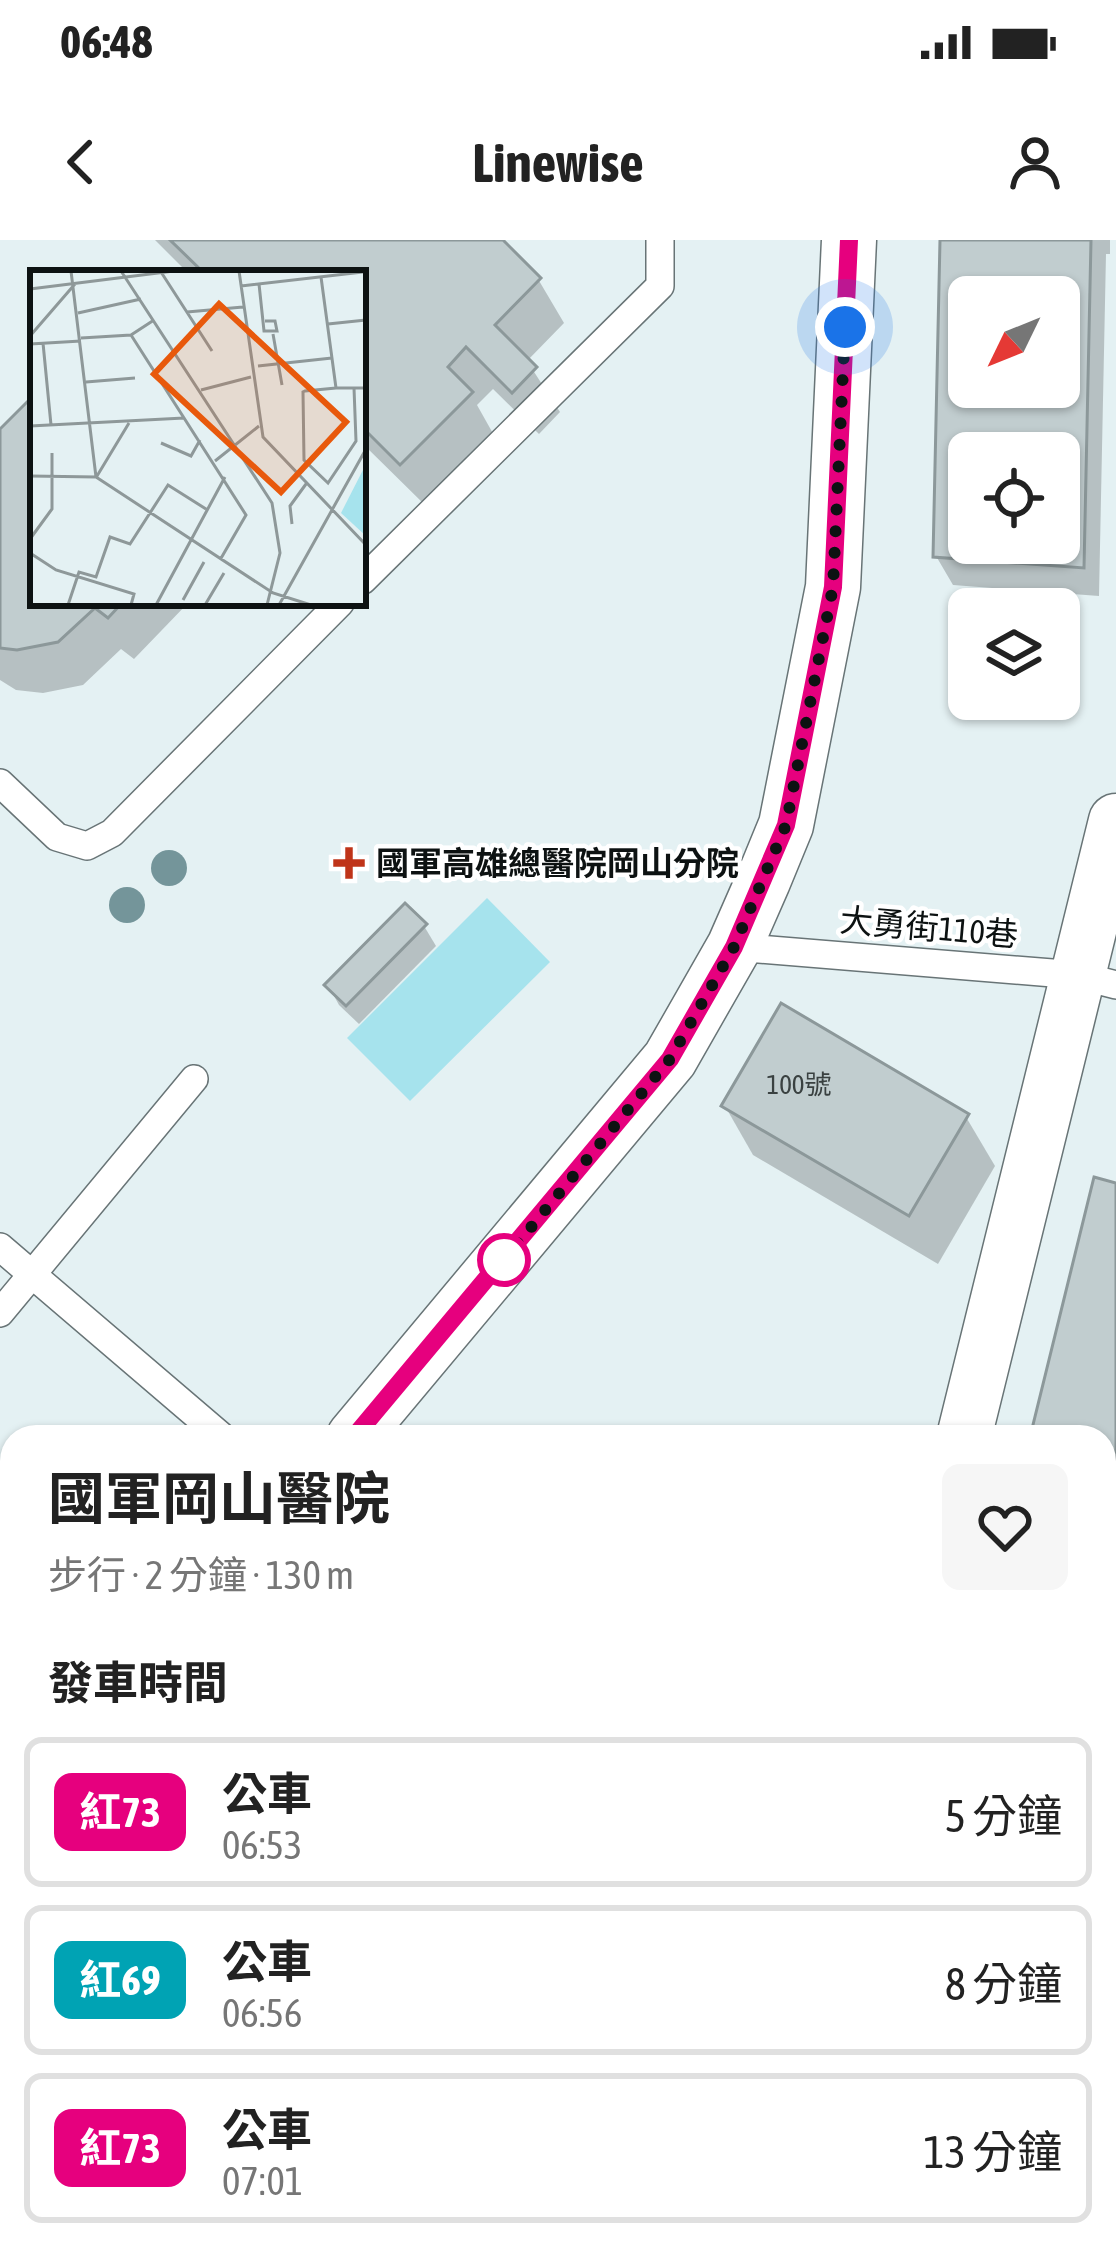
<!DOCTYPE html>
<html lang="zh-TW">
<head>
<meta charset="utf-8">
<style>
  body { margin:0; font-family:"Asap Condensed","Noto Sans TC",sans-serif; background:#f6f6f6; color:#222; height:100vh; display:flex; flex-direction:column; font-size:45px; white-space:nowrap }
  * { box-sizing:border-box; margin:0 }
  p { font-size:39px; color:#767676 }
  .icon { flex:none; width:66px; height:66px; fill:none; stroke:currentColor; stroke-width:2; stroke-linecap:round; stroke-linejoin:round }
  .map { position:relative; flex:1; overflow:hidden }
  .side { position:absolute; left:0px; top:1185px; width:1116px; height:840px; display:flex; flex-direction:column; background:#fff; border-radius:36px 36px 0 0; box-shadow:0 3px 9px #0004 }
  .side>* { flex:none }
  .badge { padding:0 24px; border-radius:18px; font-size:42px; line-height:78px }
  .needle { width:78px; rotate:227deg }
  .tools { position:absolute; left:948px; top:36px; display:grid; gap:24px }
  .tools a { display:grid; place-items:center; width:132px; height:132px; border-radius:18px; background:#fff; box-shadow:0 3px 9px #0004; font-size:60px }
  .you { position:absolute; width:60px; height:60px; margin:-30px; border:9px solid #fff; border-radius:50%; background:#1a73e8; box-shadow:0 0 0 18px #1a73e833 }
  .map>.badge { position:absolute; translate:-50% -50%; box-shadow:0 0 0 6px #fff }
  h2 { padding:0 48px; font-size:45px; line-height:108px }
  .round { display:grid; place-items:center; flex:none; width:126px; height:126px; border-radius:18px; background:#f6f6f6 }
  .overview { display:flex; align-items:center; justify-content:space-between; height:204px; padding:0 48px }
  h1 { font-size:57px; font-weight:700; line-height:90px }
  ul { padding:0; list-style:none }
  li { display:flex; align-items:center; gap:36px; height:150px; margin:0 24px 18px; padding:0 24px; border:6px solid #e0e0e0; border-radius:18px }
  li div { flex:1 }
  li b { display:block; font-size:45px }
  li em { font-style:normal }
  li .badge { min-width:132px; font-weight:700; text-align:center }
  .status { display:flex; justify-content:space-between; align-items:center; height:84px; padding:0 60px; background:#fff; direction:ltr }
  .status svg { height:33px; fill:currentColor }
  header { display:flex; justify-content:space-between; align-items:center; height:156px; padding:0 48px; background:#fff; font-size:54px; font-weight:700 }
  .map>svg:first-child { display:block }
</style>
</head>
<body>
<div class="status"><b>06:48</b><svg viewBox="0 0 49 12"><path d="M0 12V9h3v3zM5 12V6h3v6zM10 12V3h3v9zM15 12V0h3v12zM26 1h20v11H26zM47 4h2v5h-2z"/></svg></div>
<header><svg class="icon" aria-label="back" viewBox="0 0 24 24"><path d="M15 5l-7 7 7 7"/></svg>Linewise<svg class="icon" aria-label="person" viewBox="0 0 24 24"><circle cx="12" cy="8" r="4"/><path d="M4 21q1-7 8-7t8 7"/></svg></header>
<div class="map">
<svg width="1116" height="2025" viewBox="0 0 1116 2025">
  <rect width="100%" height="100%" fill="#e4f1f3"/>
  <polygon fill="#a6e3ed" points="487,658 550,722 410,861 347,798"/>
  <g fill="#0003" fill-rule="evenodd">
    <polygon points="155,0 498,0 538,39 564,83 527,121 560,172 539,194 493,149 477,165 495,197 427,267 363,204 363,33 188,33"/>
    <path d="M943,0H1110V14H1106L1099,356L953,345L936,316ZM969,57H1059V147H969ZM969,213H1059V303H969Z"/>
    <polygon points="33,160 33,363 188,363 134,419 121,409 83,445 43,453 16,450 0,440 0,193"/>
    <polygon points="424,686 436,706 359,784 339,765 328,745"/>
    <polygon points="725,866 966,877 995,926 938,1024 753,915"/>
    <polygon points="1116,946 1116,1596 1104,1593 1104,1197 1033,1197"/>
    <polygon points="1104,1909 1116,1926 1116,2024 1105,2008 1104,2011"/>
  </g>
  <g fill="#c1cdcf" stroke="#8c989a" stroke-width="3" fill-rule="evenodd">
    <polygon points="170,0 503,0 541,38 495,85 537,127 512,153 466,107 448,127 473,152 400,225 363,188 363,33 204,33"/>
    <path d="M940,0H1091L1084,328L933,317ZM969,57H1059V147H969ZM969,213H1059V303H969Z"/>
    <polygon points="33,156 33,363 122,363 108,378 95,368 58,402 17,410 0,408 0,189"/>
    <polygon points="405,663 427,684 346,766 324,745"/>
    <polygon points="781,763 969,874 909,976 721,866"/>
    <polygon points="1094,937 1116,943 1116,1281 1104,1333 1104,1197 1030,1197"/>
    <polygon points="1116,1352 1116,1446 1104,1443 1104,1396"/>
    <polygon points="1104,1446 1116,1448 1116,1589 1104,1586"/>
    <polygon points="1104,1615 1116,1617 1116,1819 1104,1817"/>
    <polygon points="1116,1970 1116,2017 1105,2014"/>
    <polygon points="950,2013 999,2013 1044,2025 947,2025"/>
    <polygon points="999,2013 1081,2013 1078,2025 1044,2025"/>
  </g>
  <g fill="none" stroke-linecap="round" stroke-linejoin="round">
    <defs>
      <g id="lane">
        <polyline points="363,340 660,46 660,0"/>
        <polyline points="0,543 57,597 87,606 112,593 340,363"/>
        <polyline points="734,707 1077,735 1116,745"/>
        <polyline points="0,1007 221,1196"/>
        <polyline points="0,1073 194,839"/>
        <polyline points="1104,1603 1116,1605"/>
        <polyline points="1104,1829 1116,1832"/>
        <polyline points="0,1963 12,1975"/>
        <polyline points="1104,1986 1116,1937"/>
        <polyline points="47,2013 58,2025"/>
        <polyline points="382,2025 385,2013"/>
        <polyline points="1094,2025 1097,2013"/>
      </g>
      <g id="street">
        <polyline points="354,1197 670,819 734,707 763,641 786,585 833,347 849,0"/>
        <polyline points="964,1197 1116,581"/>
        <polyline points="0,1608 12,1595"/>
        <polyline points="759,2025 762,2013"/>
      </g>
    </defs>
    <use href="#lane" stroke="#687476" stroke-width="30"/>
    <use href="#street" stroke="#687476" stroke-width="57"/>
    <use href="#lane" stroke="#fff" stroke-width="27"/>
    <use href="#street" stroke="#fff" stroke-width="54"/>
  </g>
  <g fill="#74959a">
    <circle cx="169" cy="628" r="18"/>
    <circle cx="127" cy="665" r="18"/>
  </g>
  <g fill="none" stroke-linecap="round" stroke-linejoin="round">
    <defs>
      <polyline id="line" points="354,1197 670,819 734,707 786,585 833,347 849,0"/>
    </defs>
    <use href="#line" stroke="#fff" stroke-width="27"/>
    <use href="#line" stroke="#e6007e" stroke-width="18"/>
    <polyline stroke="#0d1212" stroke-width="12" stroke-dasharray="0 21.6" points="504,1020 670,819 734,707 786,585 833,347 845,87"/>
  </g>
  <path fill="#bf3419" stroke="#fff" stroke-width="4.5" d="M343 605h12v12h12v12h-12v12h-12v-12h-12v-12h12z"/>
  <circle fill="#fff" stroke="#e6007e" stroke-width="6" cx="504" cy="1020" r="24"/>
  <g text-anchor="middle" stroke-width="9" stroke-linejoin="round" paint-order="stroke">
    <g font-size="27" fill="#3a4141">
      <text x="799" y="854">100號</text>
    </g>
    <g font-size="33" font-weight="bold" fill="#0d1212" stroke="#fff" text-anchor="start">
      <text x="376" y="635">國軍高雄總醫院岡山分院</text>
    </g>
    <g font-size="33" fill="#0d1212" stroke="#fff">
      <text transform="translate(929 687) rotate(5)" y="12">大勇街110巷</text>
    </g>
  </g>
  <g transform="translate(30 30)">
    <rect width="336" height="336" fill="#e4f1f3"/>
    <path d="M336,194V266L311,243Z" fill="#a6e3ed"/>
    <path fill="none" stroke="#8e9899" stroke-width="3" d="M41,1L66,207M91,1L242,233L250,283L237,335M209,1L233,167L336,275M131,2L182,81M291,7L306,118M229,14L234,61H247L245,51H235M211,16L333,2M0,19L144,1M157,42L213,37M48,43L111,29M298,54L336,50M243,64L252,115M101,65L216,245L190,290M0,66L45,14M51,68L101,65L124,50M13,73L21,155M0,74L51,71M228,96L302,88M56,112L105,108M324,118L326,171L298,213L274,190L273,122L275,121L306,118H336M171,120L221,107M0,156L154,148M131,173L161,186L170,170M185,191L229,156M0,206L66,207L243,323L281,335M67,206L99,153M262,254L260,236L276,214M0,269L22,239V183M0,283L26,300L104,324L101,335M153,330L174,292M38,335L49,302L66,307L80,267L100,274L138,215L176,239M126,335L195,207M175,335L194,303M249,335L336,179"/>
    <path fill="#e8590c" fill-opacity="0.15" stroke="#e8590c" stroke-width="6" d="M189,34L316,152L251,222L124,104Z"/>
    <rect width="336" height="336" fill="none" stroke="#0d1212" stroke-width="6"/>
  </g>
</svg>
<div class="tools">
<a><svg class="needle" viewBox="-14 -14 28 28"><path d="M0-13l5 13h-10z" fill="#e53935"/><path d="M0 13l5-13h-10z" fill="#767676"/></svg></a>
<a><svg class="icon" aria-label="locate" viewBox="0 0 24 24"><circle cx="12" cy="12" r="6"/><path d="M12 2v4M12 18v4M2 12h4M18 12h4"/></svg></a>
<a><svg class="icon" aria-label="layers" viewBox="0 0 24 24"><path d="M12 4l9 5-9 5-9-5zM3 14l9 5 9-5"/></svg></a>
</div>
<div class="you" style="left:845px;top:87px"></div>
<section class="side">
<div class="overview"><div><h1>國軍岡山醫院</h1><p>步行 · 2 分鐘 · 130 m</p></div><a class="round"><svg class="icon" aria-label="heart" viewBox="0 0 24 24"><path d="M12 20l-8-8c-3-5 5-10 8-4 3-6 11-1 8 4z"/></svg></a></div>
<h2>發車時間</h2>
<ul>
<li><span class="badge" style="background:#e6007e;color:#fff">紅73</span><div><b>公車</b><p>06:53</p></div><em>5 分鐘</em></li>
<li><span class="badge" style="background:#00a3b4;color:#fff">紅69</span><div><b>公車</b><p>06:56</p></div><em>8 分鐘</em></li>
<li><span class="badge" style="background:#e6007e;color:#fff">紅73</span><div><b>公車</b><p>07:01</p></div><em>13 分鐘</em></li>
</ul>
</section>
</div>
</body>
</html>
